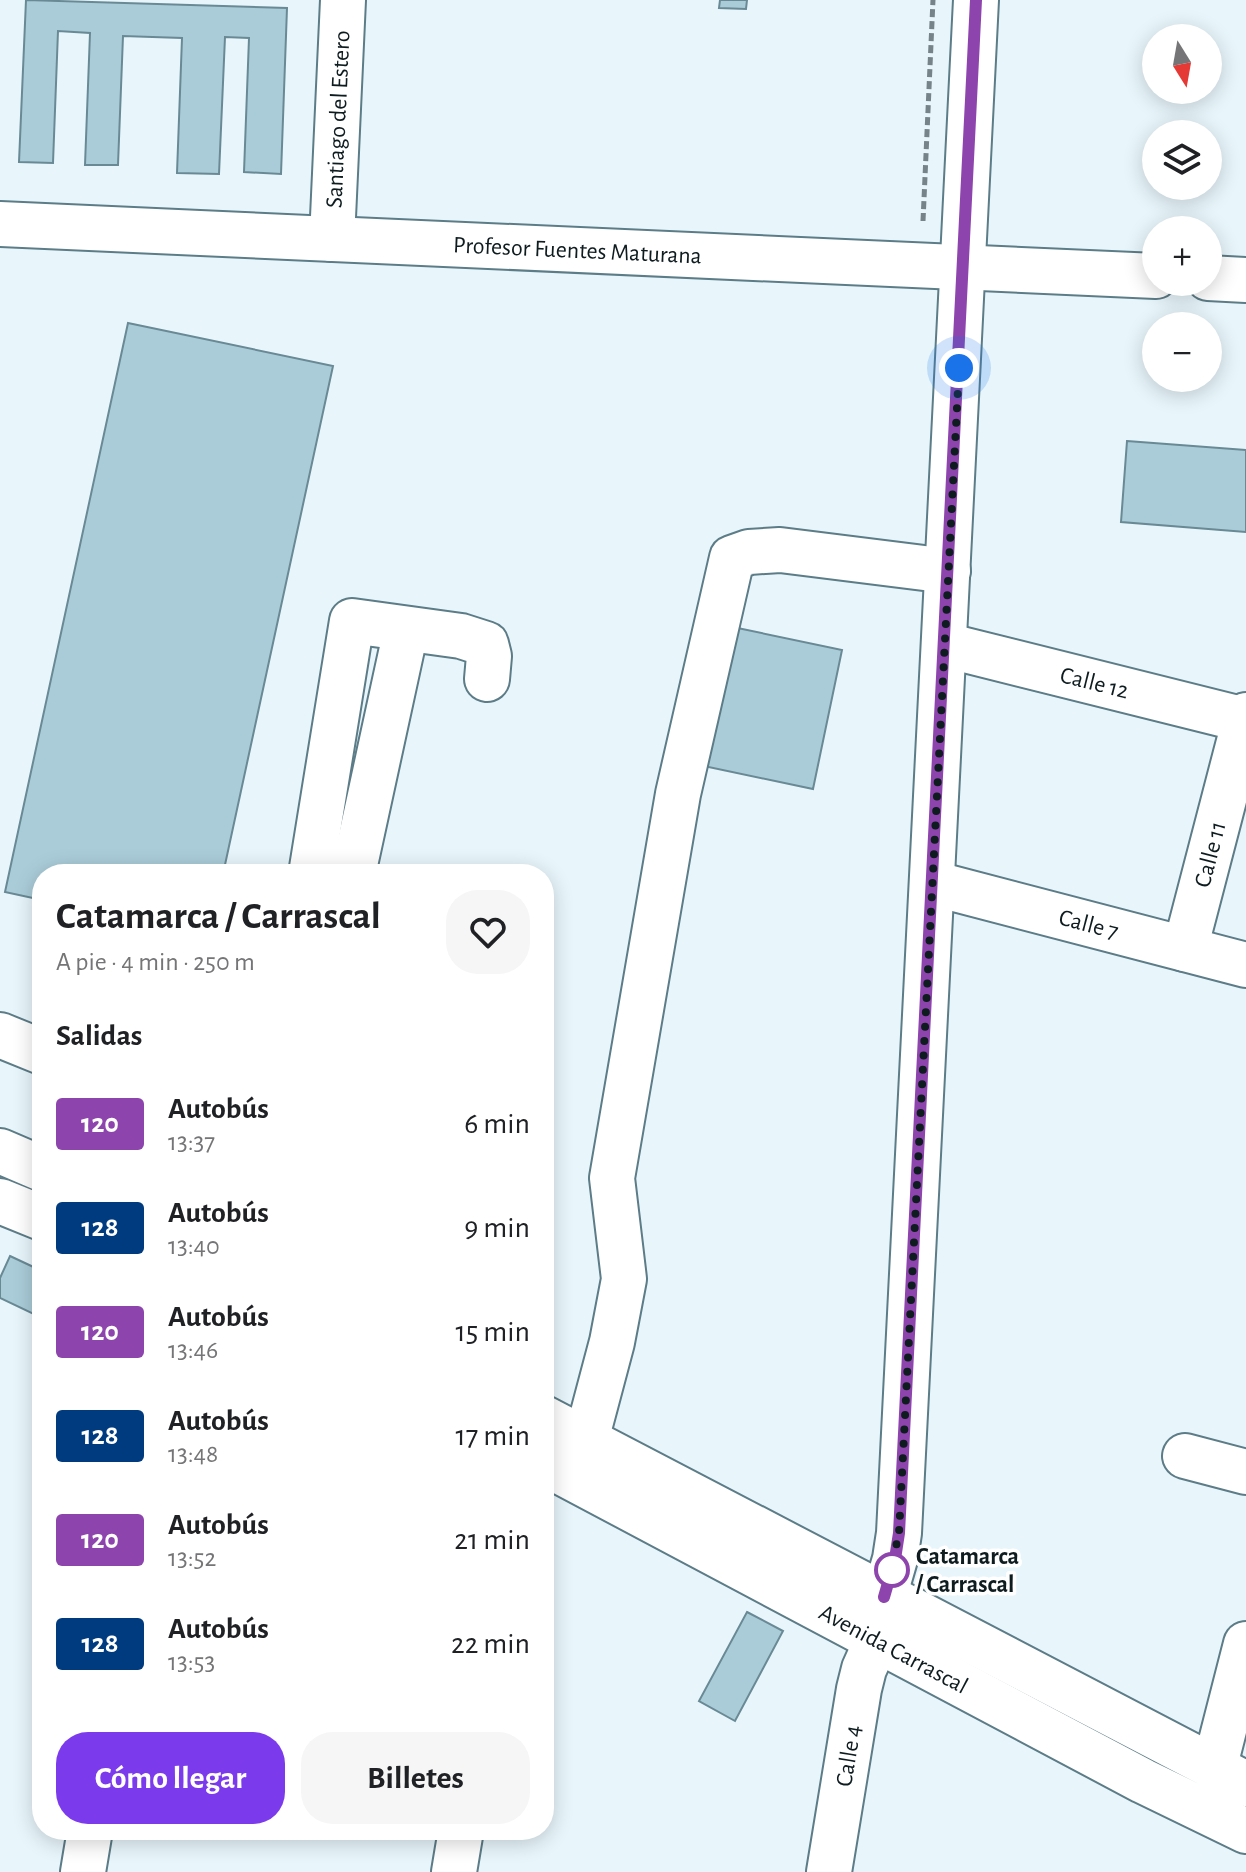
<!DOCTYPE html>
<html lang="es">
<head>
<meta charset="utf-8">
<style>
  body { margin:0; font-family:"Alegreya Sans",sans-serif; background:#f6f6f6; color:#202124; height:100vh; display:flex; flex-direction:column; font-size:30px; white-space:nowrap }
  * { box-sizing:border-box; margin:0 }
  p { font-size:26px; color:#757577 }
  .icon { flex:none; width:44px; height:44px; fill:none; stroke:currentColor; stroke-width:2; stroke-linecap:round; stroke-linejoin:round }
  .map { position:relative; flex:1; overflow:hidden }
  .drawer { position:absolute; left:32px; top:864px; width:522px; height:976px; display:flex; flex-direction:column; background:#fff; border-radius:32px; box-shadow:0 4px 20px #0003 }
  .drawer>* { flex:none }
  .badge { padding:0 16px; border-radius:6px; font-size:28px; line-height:52px }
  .needle { width:52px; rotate:169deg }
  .controls { position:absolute; left:1142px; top:24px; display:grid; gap:16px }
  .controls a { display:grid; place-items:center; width:80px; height:80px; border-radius:50%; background:#fff; box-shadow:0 4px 20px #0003; font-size:40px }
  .you { position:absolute; width:40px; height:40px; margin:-20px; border:6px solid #fff; border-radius:50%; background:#1a73e8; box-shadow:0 0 0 12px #1a73e833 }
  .map>.badge { position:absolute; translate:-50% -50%; box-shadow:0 0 0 4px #fff }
  h2 { padding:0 24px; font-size:30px; line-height:72px }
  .round { display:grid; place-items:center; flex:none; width:84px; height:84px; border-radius:32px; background:#f6f6f6 }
  .overview { display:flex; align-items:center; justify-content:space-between; height:136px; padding:0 24px }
  h1 { font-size:38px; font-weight:600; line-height:60px }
  .cta { display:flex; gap:16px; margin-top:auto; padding:16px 24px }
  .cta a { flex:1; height:92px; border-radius:32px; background:#7c3aed; color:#fff; font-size:32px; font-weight:600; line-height:92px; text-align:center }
  .cta a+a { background:#f6f6f6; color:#202124 }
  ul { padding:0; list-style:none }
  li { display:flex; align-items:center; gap:24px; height:104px; padding:0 24px }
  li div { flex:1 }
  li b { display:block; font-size:30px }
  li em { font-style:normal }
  li .badge { min-width:88px; font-weight:700; text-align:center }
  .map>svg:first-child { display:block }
</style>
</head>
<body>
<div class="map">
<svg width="1246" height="1872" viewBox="0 0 1246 1872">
  <rect width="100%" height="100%" fill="#e8f6fc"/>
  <g fill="#aaccd9" stroke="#698995" stroke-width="2">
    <polygon points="26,0 287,8 281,174 244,172 249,38 225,37 219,174 177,173 182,38 123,36 118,165 85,165 90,33 58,31 53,163 19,162"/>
    <polygon points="720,0 747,0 746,9 719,8"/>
    <polygon points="128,323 333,366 223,874 42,874 42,900 5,892"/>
    <polygon points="1127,441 1246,450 1246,532 1121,522"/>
    <polygon points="728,626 842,650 813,789 699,765"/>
    <polygon points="10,1256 42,1271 42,1318 0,1298 0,1278"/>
    <polygon points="747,1612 783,1631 735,1721 699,1701"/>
  </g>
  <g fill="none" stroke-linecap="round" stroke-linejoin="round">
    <defs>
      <g id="minor">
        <path id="s1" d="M0,224L1156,276"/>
        <path id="s2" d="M332,239L343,0"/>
        <polyline points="1208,278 1246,280"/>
        <path id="s3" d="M945,645L1245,720"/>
        <polyline points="311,874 352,621 461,636 486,644 489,656 487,679"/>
        <polyline points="353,874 406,630"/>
        <path id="s4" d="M932,883L1246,965"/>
        <path id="s5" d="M1185,949L1246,715"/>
        <polyline points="0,1035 42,1052"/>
        <polyline points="586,1440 612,1342 624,1279 612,1178 678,794 732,558 749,552 780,550 948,571"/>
        <polyline points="1185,1456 1246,1472"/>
        <polyline points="884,1597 895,1559 899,1533 976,0"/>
        <polyline points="1214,1769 1246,1644"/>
        <polyline points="83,1872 90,1830"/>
        <polyline points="454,1872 461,1830"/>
        <path id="s6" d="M829,1872L859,1689L864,1669L877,1640"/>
      </g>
      <g id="major">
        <polyline points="0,1151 42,1169"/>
        <polyline points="0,1201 42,1218"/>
        <polyline points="544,1418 1246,1784"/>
        <path id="s7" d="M544,1463L1143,1781L1246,1831"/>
      </g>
    </defs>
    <use href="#minor" stroke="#5c7c87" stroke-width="48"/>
    <use href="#major" stroke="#5c7c87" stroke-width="48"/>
    <polyline stroke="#768388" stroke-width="5" stroke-dasharray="8 4" stroke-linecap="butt" points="923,221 933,0"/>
    <use href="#minor" stroke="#fff" stroke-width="44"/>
    <use href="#major" stroke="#fff" stroke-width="44"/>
  </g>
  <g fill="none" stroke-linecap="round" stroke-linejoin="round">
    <defs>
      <polyline id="line" points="884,1597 895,1559 899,1533 976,0"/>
    </defs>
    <use href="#line" stroke="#fff" stroke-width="18"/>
    <use href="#line" stroke="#8e44ad" stroke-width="12"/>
    <polyline stroke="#0e1b1f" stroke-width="8" stroke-dasharray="0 14.4" points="892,1570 889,1578 899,1533 959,368"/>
  </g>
  <circle fill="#fff" stroke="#8e44ad" stroke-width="4" cx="892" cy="1570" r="16"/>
  <g text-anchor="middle" stroke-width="7" stroke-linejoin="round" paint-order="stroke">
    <g font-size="24" fill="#0e1b1f" stroke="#fff">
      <text dy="8" stroke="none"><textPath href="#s2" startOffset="120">Santiago del Estero</textPath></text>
      <text dy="8" stroke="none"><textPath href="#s1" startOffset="578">Profesor Fuentes Maturana</textPath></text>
      <text dy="8" stroke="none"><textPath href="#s3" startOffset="154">Calle 12</textPath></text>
      <text dy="8" stroke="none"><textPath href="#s5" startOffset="98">Calle 11</textPath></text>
      <text dy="8" stroke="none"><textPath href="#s4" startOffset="162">Calle 7</textPath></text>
      <text dy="8" stroke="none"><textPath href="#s7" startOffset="396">Avenida Carrascal</textPath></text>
      <text dy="8" stroke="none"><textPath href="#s6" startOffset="118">Calle 4</textPath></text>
    </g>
    <g font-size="24" font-weight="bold" fill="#0e1b1f" stroke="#fff" text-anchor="start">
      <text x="916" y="1564">Catamarca<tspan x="916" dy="28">/ Carrascal</tspan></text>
    </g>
  </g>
</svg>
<div class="controls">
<a><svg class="needle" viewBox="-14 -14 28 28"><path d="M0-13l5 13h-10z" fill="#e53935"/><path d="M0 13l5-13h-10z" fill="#757577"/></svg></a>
<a><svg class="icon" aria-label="layers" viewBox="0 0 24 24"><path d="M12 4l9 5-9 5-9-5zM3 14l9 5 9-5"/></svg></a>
<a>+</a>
<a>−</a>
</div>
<div class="you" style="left:959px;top:368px"></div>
<section class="drawer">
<div class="overview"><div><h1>Catamarca / Carrascal</h1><p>A pie · 4 min · 250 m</p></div><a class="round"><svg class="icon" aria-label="heart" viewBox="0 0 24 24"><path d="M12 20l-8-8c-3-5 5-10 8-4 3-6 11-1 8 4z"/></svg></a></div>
<h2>Salidas</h2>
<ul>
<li><span class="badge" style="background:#8e44ad;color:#fff">120</span><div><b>Autobús</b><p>13:37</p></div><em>6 min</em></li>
<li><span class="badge" style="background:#003b80;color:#fff">128</span><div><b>Autobús</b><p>13:40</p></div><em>9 min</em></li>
<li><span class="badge" style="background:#8e44ad;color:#fff">120</span><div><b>Autobús</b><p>13:46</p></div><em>15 min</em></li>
<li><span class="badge" style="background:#003b80;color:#fff">128</span><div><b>Autobús</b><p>13:48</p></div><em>17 min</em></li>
<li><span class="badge" style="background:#8e44ad;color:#fff">120</span><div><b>Autobús</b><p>13:52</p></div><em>21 min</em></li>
<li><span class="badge" style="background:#003b80;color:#fff">128</span><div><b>Autobús</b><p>13:53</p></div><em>22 min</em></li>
</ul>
<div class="cta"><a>Cómo llegar</a><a>Billetes</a></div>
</section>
</div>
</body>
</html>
